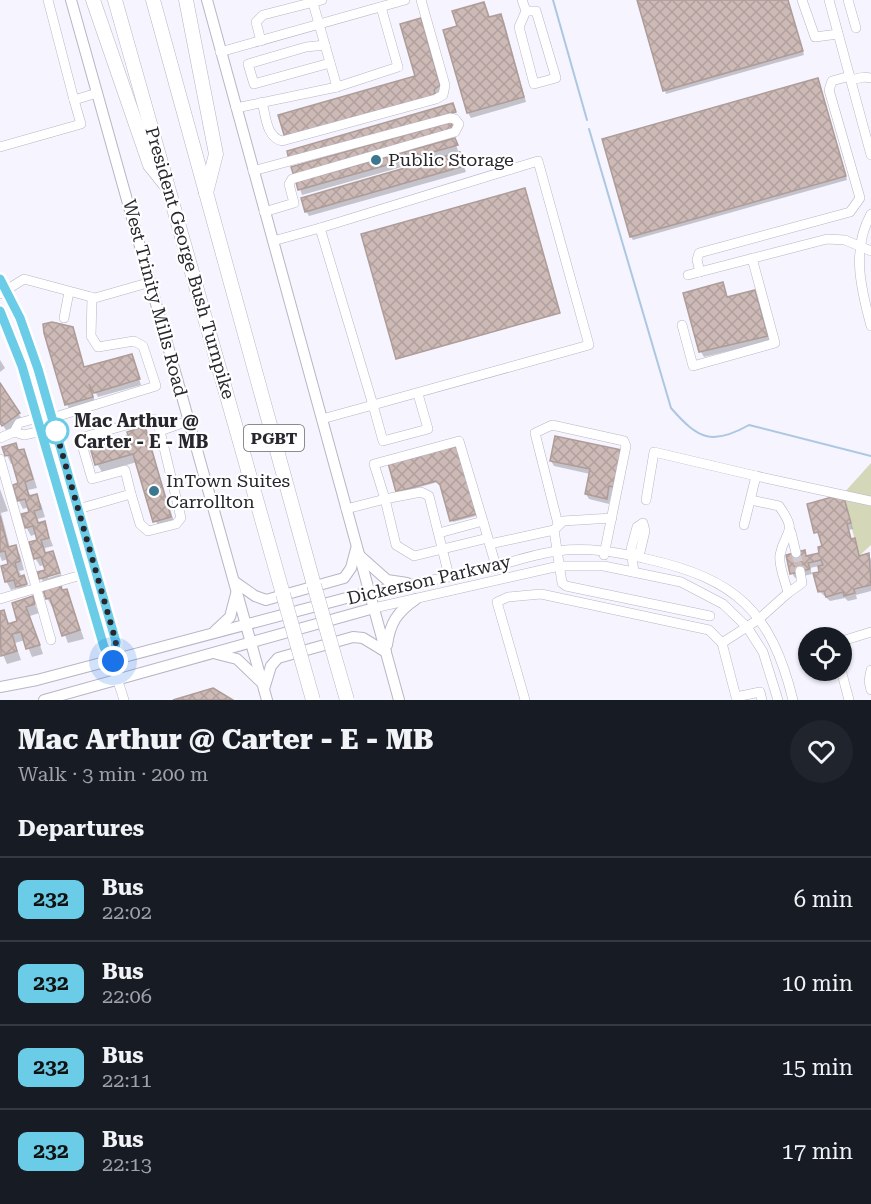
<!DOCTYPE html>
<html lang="en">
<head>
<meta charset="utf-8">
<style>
  body { margin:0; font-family:"Roboto Serif",serif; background:#20242c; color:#f1f3f6; height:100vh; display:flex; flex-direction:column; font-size:22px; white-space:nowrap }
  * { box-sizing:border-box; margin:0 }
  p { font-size:20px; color:#9ea1a6 }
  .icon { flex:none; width:33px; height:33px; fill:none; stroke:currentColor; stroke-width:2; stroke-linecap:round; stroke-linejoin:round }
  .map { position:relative; height:700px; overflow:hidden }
  .details { display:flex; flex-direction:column; background:#171b24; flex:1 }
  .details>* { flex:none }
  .badge { padding:0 12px; border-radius:9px; font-size:21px; line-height:39px }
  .tools { position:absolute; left:798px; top:627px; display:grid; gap:12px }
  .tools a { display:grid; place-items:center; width:54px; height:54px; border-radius:50%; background:#171b24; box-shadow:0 2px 4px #0004; font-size:30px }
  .you { position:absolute; width:30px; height:30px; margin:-15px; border:4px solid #fff; border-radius:50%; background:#1a73e8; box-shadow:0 0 0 9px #1a73e833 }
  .map>.badge { position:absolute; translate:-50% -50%; box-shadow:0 0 0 3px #fff }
  h2 { padding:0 18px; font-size:22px; line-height:54px }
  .round { display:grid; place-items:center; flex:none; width:63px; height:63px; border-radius:32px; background:#20242c }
  .head { display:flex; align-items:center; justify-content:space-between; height:102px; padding:0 18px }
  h1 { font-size:28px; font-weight:800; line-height:45px }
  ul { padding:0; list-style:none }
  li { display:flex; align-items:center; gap:18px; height:84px; padding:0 18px; border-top:2px solid #363941 }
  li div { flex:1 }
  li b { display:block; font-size:22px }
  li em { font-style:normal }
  li .badge { min-width:66px; font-weight:700; text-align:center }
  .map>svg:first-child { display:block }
</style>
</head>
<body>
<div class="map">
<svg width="871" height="700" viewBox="0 0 871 700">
  <defs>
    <pattern id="building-cross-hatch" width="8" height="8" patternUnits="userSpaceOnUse" patternTransform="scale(1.5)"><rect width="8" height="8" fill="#cdbab6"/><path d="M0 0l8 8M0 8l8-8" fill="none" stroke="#b0a09d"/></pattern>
  </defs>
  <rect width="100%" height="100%" fill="#f6f4fe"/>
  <polygon fill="#d5d8b8" points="871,463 871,545 859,556 843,494"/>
  <g fill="#0003">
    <polygon points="639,0 788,0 804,55 666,94"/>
    <polygon points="483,4 489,19 500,16 504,21 526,102 471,118 468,113 459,27"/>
    <polygon points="420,20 442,91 436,96 417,77"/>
    <polygon points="819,83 847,180 633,240 631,237"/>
    <polygon points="453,137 466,172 309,216 306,211 423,164 423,161 302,195 295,175"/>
    <polygon points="722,284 728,299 755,291 770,341 704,357 701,352"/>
    <polygon points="45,325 72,328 85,369 131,355 141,385 98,397 91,384 95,403 69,410"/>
    <polygon points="0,360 5,368 0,372"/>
    <polygon points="0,385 24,422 8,433 0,421"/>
    <polygon points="145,428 175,525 159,530 137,462 102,472 97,464"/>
    <polygon points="15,445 19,452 23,450 28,459 37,488 28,490 31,497 36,496 41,504 45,517 38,519 39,524 44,523 53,546 45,548 46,554 53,553 60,571 48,575 48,578 61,574 63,582 46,587 41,578 47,571 45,565 40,566 35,558 39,541 36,534 31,536 26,527 31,513 29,507 23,509 19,501 15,486 20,484 14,463 11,464 4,448"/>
    <polygon points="621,452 617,492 612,491 609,504 589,499 586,494 590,474 554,466 551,461"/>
    <polygon points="459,453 476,516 453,522 442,486 438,482 398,493 397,491"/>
    <polygon points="0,489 8,511 1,513 10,548 15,547 20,555 24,570 19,571 30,592 22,595 18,588 11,590 6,581 10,565 8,559 2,561 0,556"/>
    <polygon points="843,496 853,529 849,530 852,540 857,545 860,557 868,555 871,559 871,591 856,595 857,599 848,601 845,598 830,601 820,592 815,574 821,573 819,566 810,568 812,574 795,578 792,573 804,552 807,558 821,554 824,547 821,537 816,532"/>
    <polygon points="67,591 84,639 68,643 54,606 52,607 47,598"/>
    <polygon points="32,598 39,613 30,616 43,654 32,657 25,640 15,643 21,660 7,664 0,648 0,613 4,612 10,625 19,622 13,604"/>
  </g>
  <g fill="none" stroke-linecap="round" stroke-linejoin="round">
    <g stroke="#acc7e1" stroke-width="2">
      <polyline points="553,0 587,120"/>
      <path d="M589,129L671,408C698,439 712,446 749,425L871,456"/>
    </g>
  </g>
  <g fill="url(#building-cross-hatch)" stroke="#ae9c98" stroke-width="1.5">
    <polygon points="637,0 788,0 803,51 663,91"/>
    <polygon points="484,2 489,17 501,14 524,97 467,113 443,30 457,26 452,11"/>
    <polygon points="421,18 440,85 434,90 436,96 285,138 278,115 415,76 400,24"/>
    <polygon points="818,78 846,176 630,237 602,139"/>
    <polygon points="453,103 456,112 289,160 287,151"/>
    <polygon points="451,122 454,131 294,176 291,167"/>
    <polygon points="455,138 458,145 298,190 296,182"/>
    <polygon points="460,152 464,166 305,212 301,198"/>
    <polygon points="525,188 560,313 396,359 361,234"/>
    <polygon points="723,282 727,297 755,290 768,336 699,352 683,293"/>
    <polygon points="52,322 73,327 84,367 132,354 140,379 94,393 89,384 93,397 65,405 44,333 43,324"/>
    <polygon points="0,383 20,413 2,426 0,423"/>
    <polygon points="145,426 171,517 153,522 133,454 95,465 90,447 97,445 96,443 128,436 127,432"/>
    <polygon points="555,436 622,450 614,487 609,486 607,499 585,494 590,469 550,461"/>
    <polygon points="16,443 18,450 24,449 33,479 25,482 29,496 37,494 41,509 34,511 38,523 45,521 49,538 41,540 45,553 53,551 60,573 39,579 37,572 45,570 41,557 34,559 29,542 37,540 33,526 25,528 21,514 29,512 25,499 17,501 13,485 18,483 10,455 5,456 2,447"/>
    <polygon points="450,445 459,449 476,514 450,521 440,485 436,481 396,492 388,463"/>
    <polygon points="843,494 851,523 847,524 851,539 855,538 859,556 869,553 871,585 854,589 855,593 844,596 843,592 826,597 824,591 818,592 813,573 819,572 818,566 823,565 821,560 808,563 810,569 790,574 786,555 805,550 806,556 819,553 818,547 822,546 818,532 814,533 807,504"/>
    <polygon points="0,516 8,547 16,545 20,561 15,563 19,577 24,575 27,584 16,587 14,580 5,582 1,566 8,564 5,551 0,552"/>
    <polygon points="61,585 62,590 67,589 80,630 62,636 50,598 46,599 43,590"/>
    <polygon points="33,596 35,604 26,607 40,645 26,649 21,632 12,634 17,651 1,656 0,611 4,610 8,624 17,621 12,603"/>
    <polygon points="213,688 233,700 173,700"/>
  </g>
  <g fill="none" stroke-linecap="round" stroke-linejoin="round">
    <polyline stroke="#cdcbd4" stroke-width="9" stroke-dasharray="9 4.5" stroke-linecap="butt" points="796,553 800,571"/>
    <defs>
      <g id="minor">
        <polyline points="48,0 74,100"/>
        <polyline points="522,0 526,11 519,27 534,84 556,78 536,11 526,11"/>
        <polyline points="802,0 815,37 838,34"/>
        <polyline points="829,0 871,155"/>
        <polyline points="848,0 856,28"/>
        <polyline points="313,3 337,87 398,67 381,7"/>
        <polyline points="261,41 256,22 263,15 322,0"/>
        <polyline points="325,45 306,47 248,64 254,84 330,63"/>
        <polyline points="220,52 405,0"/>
        <polyline points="851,80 864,77 871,78"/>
        <path d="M262,102C266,116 266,137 282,141L436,99L443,95L445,85L421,0"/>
        <polyline points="236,108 337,87"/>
        <polyline points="0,147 81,124 74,100 97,93"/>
        <polyline points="253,171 450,118 455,119 459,124 455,132 292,179 289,184 294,203 264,212"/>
        <path d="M871,214C851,250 861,289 871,326"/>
        <polyline points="320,228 538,161 589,345 373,405 383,441 428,429 418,394"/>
        <polyline points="273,241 320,228 373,405 322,419"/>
        <polyline points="700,272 697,260 699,253 850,212 860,198 829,90 832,81 850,76"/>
        <polyline points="688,275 827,239 845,240 871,251"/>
        <polyline points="0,279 20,318 38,369 116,642 113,661"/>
        <polyline points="0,294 24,279 95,298 151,282"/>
        <path d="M0,311C39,394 55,488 82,576C94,618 111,658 124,700"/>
        <polyline points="64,318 69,292"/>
        <polyline points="682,325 693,366 775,343 752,258"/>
        <polyline points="52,418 156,386 143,346 134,341 98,347 91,336 92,297"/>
        <polyline points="14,432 24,435 55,428"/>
        <polyline points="0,438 14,432 19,423 41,417"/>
        <polyline points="0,459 51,640"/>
        <polyline points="756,476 871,501"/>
        <polyline points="131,494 125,470 92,479 80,438 148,419 157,420 160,431"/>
        <polyline points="646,500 654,452 756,476 744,525"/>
        <path d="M751,500L779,506C799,534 785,529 780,555C778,565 786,583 788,593L759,619L722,643L736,697L760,692L762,700"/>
        <polyline points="78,509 131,494 140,524 148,531 176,524 181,518 160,431 188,421"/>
        <polyline points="346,509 385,499 396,545 414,556 488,538 459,441 374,464 385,499 421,492 429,496 449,576"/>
        <polyline points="612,518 563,521 554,530 562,583 566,586 710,616"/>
        <polyline points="558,524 535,433 552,425 624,441 626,446 604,555"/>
        <polyline points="791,532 796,553"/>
        <polyline points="439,533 483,521"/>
        <polyline points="488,539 496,566"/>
        <polyline points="490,544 554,530"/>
        <polyline points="634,556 640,552 645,531 643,523 637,527 631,549 634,572"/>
        <path d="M369,592C405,585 441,579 477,571C504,565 529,555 557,551C588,547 617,552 647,559C736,579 771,611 793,700"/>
        <polyline points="788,593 802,583 800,571"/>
        <polyline points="0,599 81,575"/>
        <polyline points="374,608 559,566 604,566 681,582 723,604 747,627 763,652 778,700"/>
        <polyline points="842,641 871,632"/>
        <polyline points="841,670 849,700"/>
        <polyline points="871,670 869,681 871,690"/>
        <polyline points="525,700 497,602 508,597 541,594 709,630 722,643"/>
      </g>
      <g id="major">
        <polyline points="71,0 267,700"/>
        <polyline points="207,0 399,700"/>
        <polyline points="360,556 387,580 407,583"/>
        <polyline points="235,582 255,596 266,600 344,578 351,568 356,549"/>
        <polyline points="215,631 230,617 236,594"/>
        <path d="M387,645C390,623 397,612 416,599"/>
        <polyline points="217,654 237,659 261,682"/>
        <polyline points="0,687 37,680 369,592"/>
        <polyline points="264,689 271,666 278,658 353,637 363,638 386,652"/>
        <polyline points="44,700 374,608"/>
      </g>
      <g id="highway">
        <polyline points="93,0 150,165 166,185"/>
        <polyline points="115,0 283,594"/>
        <polyline points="153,0 314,585"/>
        <polyline points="186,0 216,154 206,193"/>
      </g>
    </defs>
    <use href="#minor" stroke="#b9b5c5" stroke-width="10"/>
    <use href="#major" stroke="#b9b5c5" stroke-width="12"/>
    <use href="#highway" stroke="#b9b5c5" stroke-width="15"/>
    <use href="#minor" stroke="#fff" stroke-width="9"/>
    <use href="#major" stroke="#fff" stroke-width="10"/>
    <use href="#highway" stroke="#fff" stroke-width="14"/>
    <defs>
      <g id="highway-bridge">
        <polyline points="314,585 347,700"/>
        <polyline points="283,594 313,700"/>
      </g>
    </defs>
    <use href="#highway-bridge" stroke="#b9b5c5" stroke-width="15" stroke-linecap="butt"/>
    <use href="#highway-bridge" stroke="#fff" stroke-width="14"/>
  </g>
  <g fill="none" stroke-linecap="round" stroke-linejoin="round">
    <defs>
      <polyline id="line" points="0,279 20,318 38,369 116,642 113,661 104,647 22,366 0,311"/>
    </defs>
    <use href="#line" stroke="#fff" stroke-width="14"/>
    <use href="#line" stroke="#6bcce7" stroke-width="9"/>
    <polyline stroke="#28272d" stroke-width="6" stroke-dasharray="0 10.8" points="56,431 55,428 116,642 113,661"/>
  </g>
  <g fill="#3c778f" stroke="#fff" stroke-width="2">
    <circle cx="376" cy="160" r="6"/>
    <circle cx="154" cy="491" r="6"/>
  </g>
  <circle fill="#fff" stroke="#6bcce7" stroke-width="3" cx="56" cy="431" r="12"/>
  <g text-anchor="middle" stroke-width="4.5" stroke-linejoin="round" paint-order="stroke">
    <rect fill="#fff" stroke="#68686c" stroke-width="1.5" x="244" y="425" width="60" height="26" rx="4.5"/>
    <g font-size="16" font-weight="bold" fill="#28272d">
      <text x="274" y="444">PGBT</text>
    </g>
    <g font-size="18" fill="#28272d" stroke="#fff" text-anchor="start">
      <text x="388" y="166">Public Storage</text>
      <text x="166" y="487">InTown Suites<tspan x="166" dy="21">Carrollton</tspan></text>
    </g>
    <g font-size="18" fill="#28272d" stroke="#fff">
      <text transform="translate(190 263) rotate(74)" y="6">President George Bush Turnpike</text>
      <text transform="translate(155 298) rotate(75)" y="6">West Trinity Mills Road</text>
      <text transform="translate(429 580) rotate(-13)" y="6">Dickerson Parkway</text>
    </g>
    <g font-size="18" font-weight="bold" fill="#28272d" stroke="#fff" text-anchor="start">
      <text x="74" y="427">Mac Arthur @<tspan x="74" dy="21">Carter - E - MB</tspan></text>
    </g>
  </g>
</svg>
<div class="tools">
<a><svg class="icon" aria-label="locate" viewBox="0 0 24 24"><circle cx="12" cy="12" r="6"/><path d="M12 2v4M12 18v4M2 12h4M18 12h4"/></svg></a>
</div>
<div class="you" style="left:113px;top:661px"></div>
</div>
<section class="details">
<div class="head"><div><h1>Mac Arthur @ Carter - E - MB</h1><p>Walk · 3 min · 200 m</p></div><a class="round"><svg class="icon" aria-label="heart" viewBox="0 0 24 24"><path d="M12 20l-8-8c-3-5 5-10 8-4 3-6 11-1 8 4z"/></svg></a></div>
<h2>Departures</h2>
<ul>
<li><span class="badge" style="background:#6bcce7;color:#111">232</span><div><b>Bus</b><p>22:02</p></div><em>6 min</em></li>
<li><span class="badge" style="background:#6bcce7;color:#111">232</span><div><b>Bus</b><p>22:06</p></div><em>10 min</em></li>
<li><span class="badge" style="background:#6bcce7;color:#111">232</span><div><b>Bus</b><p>22:11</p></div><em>15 min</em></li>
<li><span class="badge" style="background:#6bcce7;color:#111">232</span><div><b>Bus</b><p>22:13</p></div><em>17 min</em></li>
</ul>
</section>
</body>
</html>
